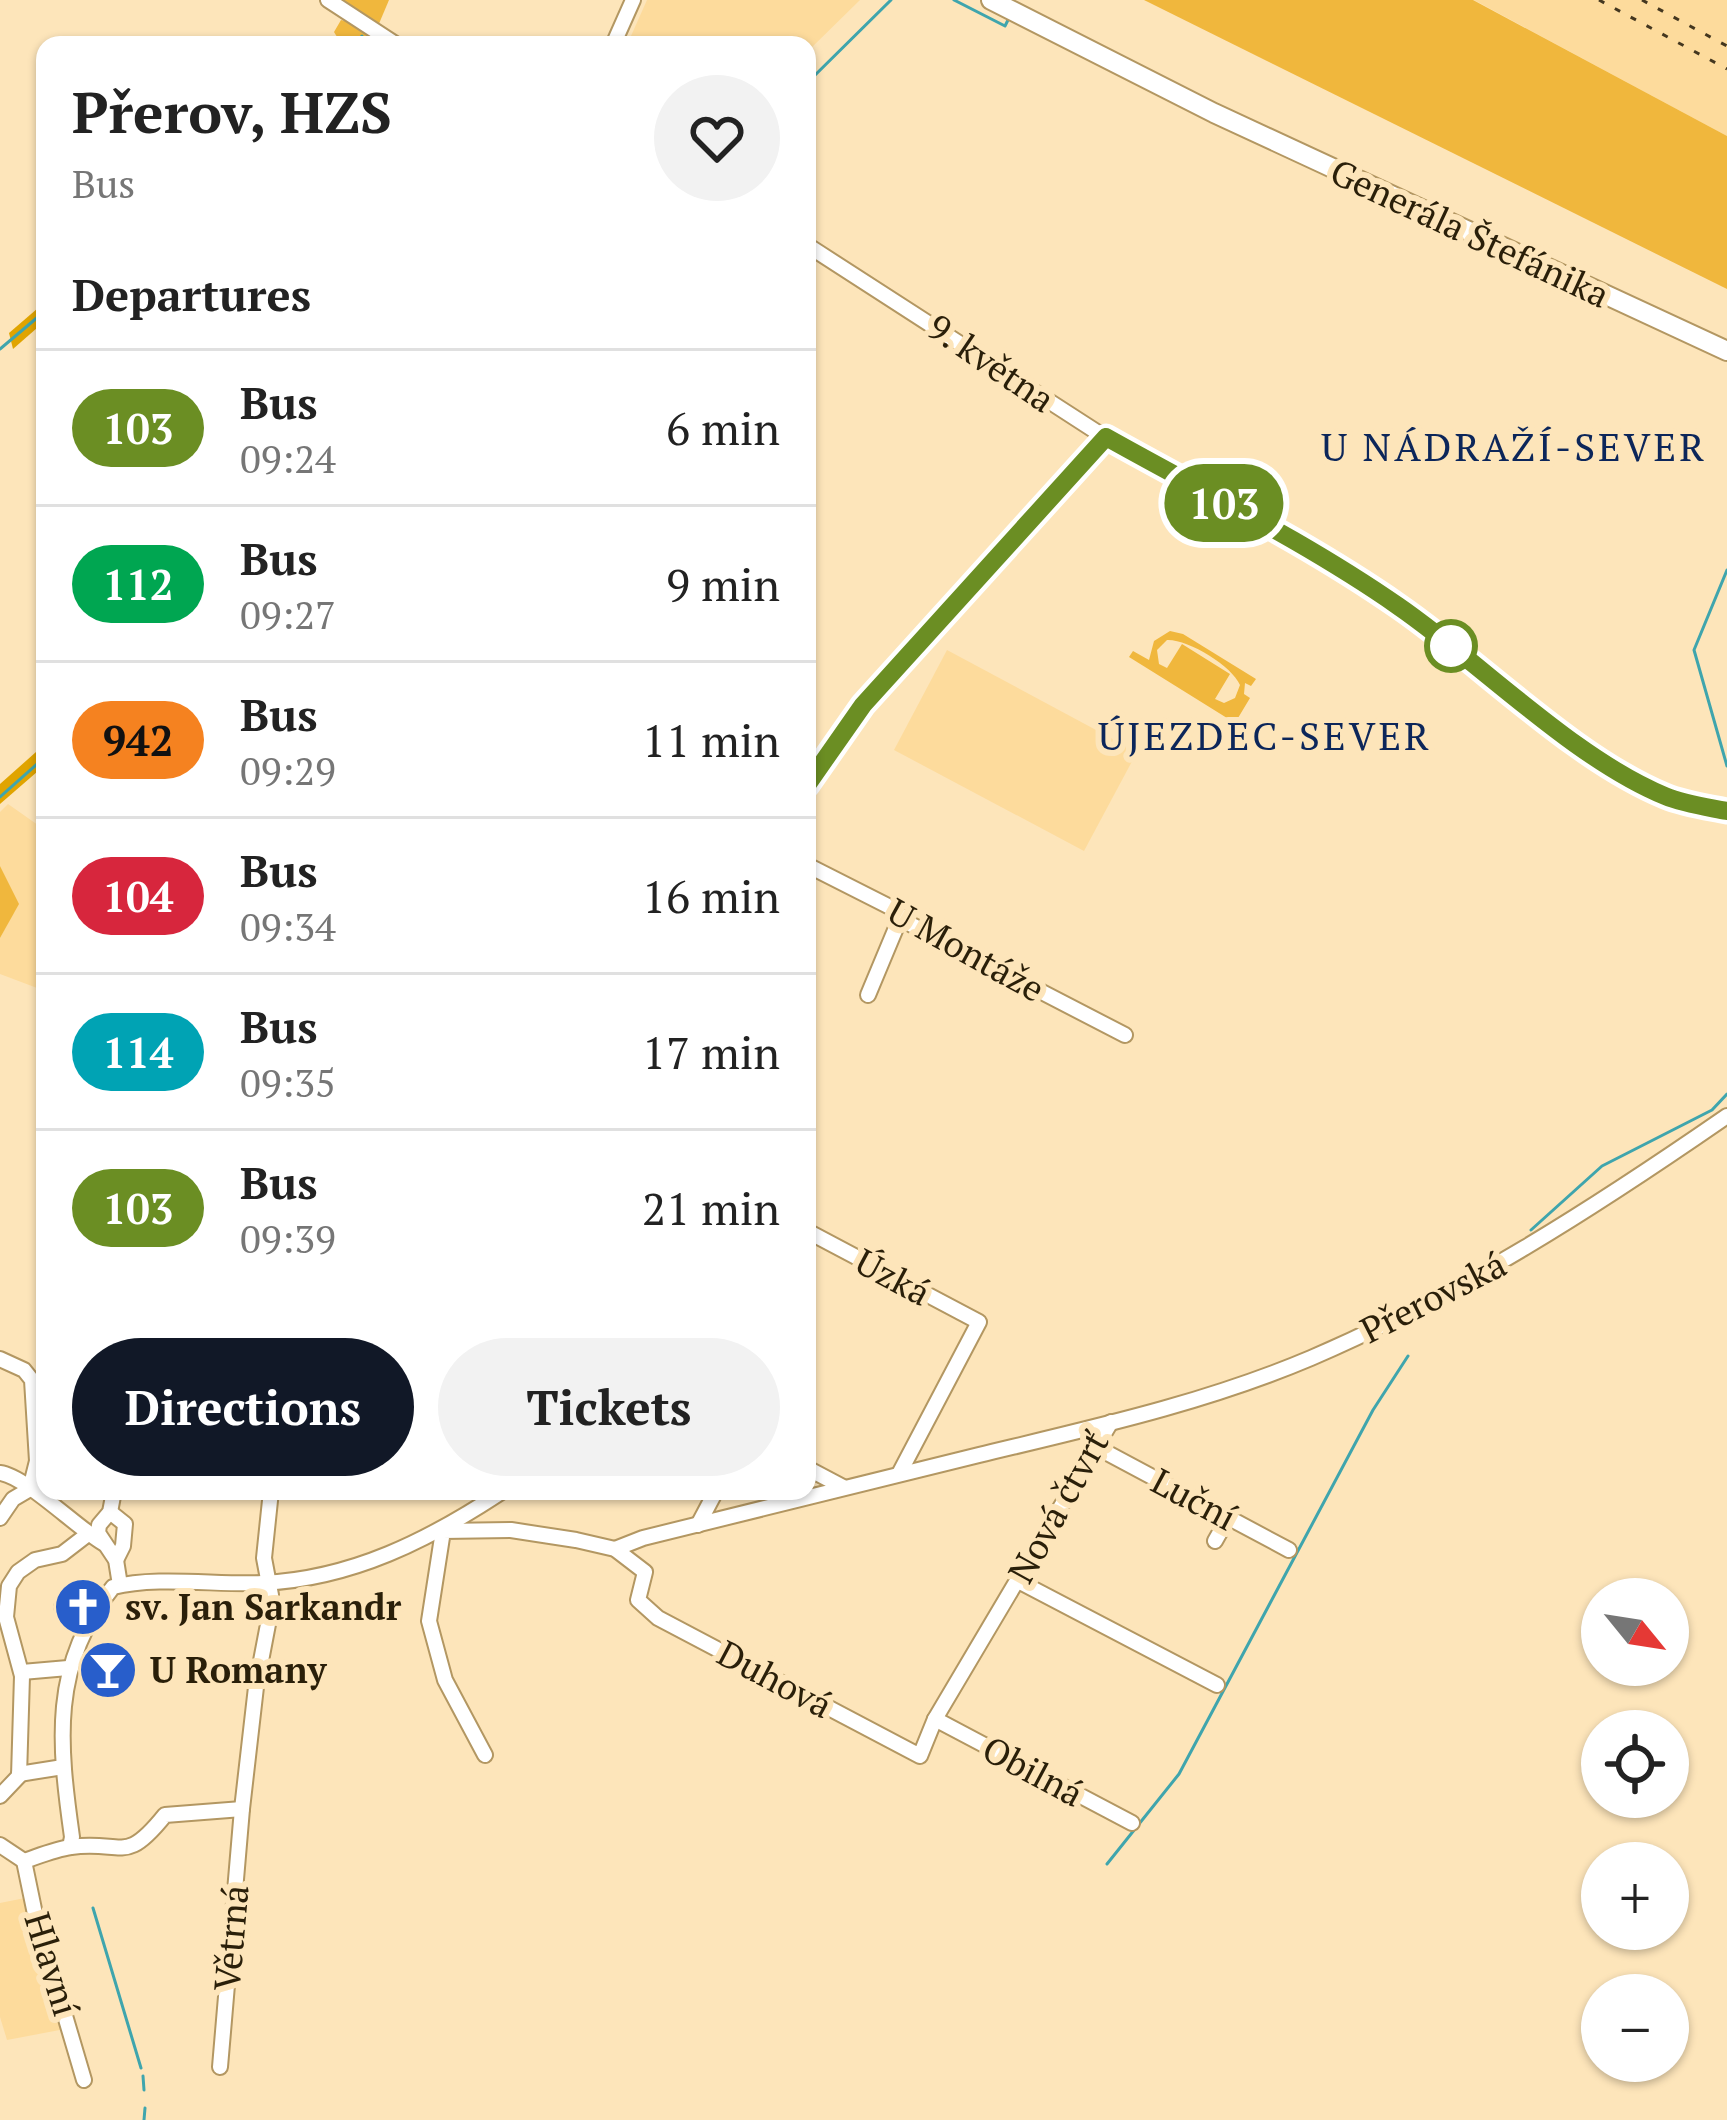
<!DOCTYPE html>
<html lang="en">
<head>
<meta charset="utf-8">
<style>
  body { margin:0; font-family:"PT Serif",serif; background:#f2f2f2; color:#222; height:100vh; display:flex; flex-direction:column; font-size:45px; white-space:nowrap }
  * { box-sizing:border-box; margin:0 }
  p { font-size:39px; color:#767676 }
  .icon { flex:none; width:66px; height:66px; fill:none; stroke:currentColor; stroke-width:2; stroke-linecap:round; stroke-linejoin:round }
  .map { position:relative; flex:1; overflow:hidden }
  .drawer { position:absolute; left:36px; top:36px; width:780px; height:1464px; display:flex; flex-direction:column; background:#fff; border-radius:24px; box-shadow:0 3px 9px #0004 }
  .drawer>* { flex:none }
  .badge { padding:0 24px; border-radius:39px; font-size:42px; line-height:78px }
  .needle { width:78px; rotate:120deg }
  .fabs { position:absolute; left:1581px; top:1578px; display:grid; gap:24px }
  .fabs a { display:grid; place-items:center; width:108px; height:108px; border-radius:50%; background:#fff; box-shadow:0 3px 9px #0004; font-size:60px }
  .map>.badge { position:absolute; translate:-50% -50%; box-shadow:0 0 0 6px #fff }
  h2 { padding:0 36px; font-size:45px; line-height:108px }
  .round { display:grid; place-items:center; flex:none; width:126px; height:126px; border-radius:63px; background:#f2f2f2 }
  .headline { display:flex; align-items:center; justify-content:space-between; height:204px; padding:0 36px }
  h1 { font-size:57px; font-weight:700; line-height:90px }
  .primary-button { display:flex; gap:24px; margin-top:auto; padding:24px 36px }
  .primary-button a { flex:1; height:138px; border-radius:72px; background:#111827; color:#fff; font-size:48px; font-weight:700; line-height:138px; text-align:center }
  .primary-button a+a { background:#f2f2f2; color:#222 }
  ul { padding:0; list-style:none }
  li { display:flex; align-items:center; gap:36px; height:156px; padding:0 36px; border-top:3px solid #e0e0e0 }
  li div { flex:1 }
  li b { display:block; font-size:45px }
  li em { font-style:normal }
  li .badge { min-width:132px; font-weight:700; text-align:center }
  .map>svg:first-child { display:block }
</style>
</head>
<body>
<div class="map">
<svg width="1727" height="2120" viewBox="0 0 1727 2120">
  <rect width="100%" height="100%" fill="#fde5ba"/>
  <g fill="#fddb9c">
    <polygon points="647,0 860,0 807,52 807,45 627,45"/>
    <polygon points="1474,0 1727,0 1727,136"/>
    <polygon points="947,650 1137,752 1084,851 894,750"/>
    <polygon points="8,804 45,830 45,991 0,974 0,938 18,904 0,866 0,812"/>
    <polygon points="25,1898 65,2029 7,2040 0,2017 0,1903"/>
  </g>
  <g fill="#f0b73d" fill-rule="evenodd">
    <polygon points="342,0 389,0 378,26"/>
    <polygon points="1144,0 1473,0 1727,136 1727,289"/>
    <polygon points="341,20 353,23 383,45 334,45 339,40 334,32"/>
    <path d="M1170,631L1183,634L1256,679L1251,686L1245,683L1244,694L1250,698L1235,723L1129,657L1133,651L1149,660L1154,641ZM1167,640C1188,639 1232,666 1240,685L1235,698L1224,703L1215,699L1230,674L1182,644L1167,668L1159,664L1157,650Z"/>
    <polygon points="0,866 19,904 0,938"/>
  </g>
  <g fill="#e0a400">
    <polygon points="45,302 45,321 13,349 9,333"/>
    <polygon points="45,744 45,765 0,804 0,784"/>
  </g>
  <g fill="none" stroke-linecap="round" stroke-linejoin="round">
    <g stroke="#3fa5ad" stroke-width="3">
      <polyline points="954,0 1005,26 1008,20"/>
      <polyline points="353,45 362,36"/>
      <polyline points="807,83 891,0"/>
      <polyline points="0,349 45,311"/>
      <polyline points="1727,570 1694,650 1727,766"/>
      <polyline points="0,797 45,757"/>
      <polyline points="1531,1230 1602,1166 1712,1110 1727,1094"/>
      <polyline points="1107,1864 1179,1774 1373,1410 1408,1356"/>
      <polyline points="93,1908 141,2068"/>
      <polyline points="143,2076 144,2090"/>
      <polyline points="144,2120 145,2108"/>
    </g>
    <defs>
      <g id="minor">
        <polyline points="328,0 397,45"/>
        <polyline points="613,45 633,0"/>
        <polyline points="807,245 1106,438 1335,564 1395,604 1565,734 1634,780 1667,797 1727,811"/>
        <polyline points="807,784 863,705 1106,438"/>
        <polyline points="807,865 890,907 912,925 1125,1035"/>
        <polyline points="868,995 901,916"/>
        <polyline points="807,1231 979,1322 899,1474"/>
        <polyline points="0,1359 24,1370 32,1380 37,1461 30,1489 13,1499 0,1518"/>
        <polyline points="1098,1448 1289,1550"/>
        <polyline points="807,1468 843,1487"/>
        <path d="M0,1473C25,1476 76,1527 103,1543"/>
        <polyline points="114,1491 110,1512 99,1525 98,1533 116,1560 120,1585"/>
        <polyline points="110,1512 125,1524 123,1546 116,1560"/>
        <polyline points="698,1525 716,1491"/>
        <polyline points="1215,1541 1228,1518"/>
        <path d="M615,1549L643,1538C755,1510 867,1482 979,1455C1091,1428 1205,1403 1311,1358C1460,1294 1594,1208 1727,1116"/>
        <polyline points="1018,1581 1217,1685"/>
        <polyline points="62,1607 73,1596 107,1594"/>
        <polyline points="22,1672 68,1668"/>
        <polyline points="935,1719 1132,1823"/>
        <polyline points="485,1755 445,1680 429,1621 443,1531 511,1530 576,1540 615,1549 645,1572 638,1600 658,1618 920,1756 935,1719 1111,1422"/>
        <polyline points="19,1774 63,1767"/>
        <polyline points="0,1796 19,1776 22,1676 6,1617 9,1586 18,1572 35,1560 62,1554 88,1534"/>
        <polyline points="0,1845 24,1861"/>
        <path d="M70,1847L72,1837C59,1745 50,1664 113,1587C156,1576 216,1585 262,1583C352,1579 429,1540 503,1491"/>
        <path d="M24,1861C39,1856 56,1849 71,1847C124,1840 124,1866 165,1815L242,1809"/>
        <polyline points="24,1861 35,1914 84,2080"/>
        <polyline points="220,2067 242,1809 256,1687 269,1619 271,1595 264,1558 271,1491"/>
      </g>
      <polyline id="major" points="991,0 1214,113 1727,351"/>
    </defs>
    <use href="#minor" stroke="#b39762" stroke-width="18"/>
    <use href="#major" stroke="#b39762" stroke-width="22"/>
    <use href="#minor" stroke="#fff" stroke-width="14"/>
    <use href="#major" stroke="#fff" stroke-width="18"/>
    <g stroke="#44371f" stroke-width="3" stroke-dasharray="6 12" stroke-linecap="butt">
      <polyline points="1599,0 1727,69"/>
      <polyline points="1642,0 1727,46"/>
    </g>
  </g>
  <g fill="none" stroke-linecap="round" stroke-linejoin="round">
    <defs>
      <path id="line" d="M807,785L863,705L1106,437C1204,492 1306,542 1398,606C1481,663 1573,758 1665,796C1684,804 1707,807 1727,811"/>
    </defs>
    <use href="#line" stroke="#fff" stroke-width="27"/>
    <use href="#line" stroke="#6b8e23" stroke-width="18"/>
  </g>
  <defs>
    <symbol id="church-disc" viewBox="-11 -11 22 22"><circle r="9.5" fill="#285ecb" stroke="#fde5ba"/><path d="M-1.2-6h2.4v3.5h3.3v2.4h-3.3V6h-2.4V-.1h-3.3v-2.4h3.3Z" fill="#fff"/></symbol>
    <symbol id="bar-disc" viewBox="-11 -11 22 22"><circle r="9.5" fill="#285ecb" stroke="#fde5ba"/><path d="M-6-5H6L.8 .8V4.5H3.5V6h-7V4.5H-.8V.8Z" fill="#fff"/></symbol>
  </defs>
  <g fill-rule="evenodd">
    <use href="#church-disc" x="50" y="1574" width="66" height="66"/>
    <use href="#bar-disc" x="75" y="1637" width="66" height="66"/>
  </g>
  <circle fill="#fff" stroke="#6b8e23" stroke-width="6" cx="1451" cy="646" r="24"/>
  <g text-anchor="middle" stroke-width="12" stroke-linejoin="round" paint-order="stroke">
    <g font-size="36" fill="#2a1f09" stroke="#fde5ba">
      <text transform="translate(1470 233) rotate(25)" y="13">Generála Štefánika</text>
      <text transform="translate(991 363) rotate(34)" y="13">9. května</text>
      <text transform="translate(966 950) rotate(29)" y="13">U Montáže</text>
      <text transform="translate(893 1277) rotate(28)" y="13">Úzká</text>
      <text transform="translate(1433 1297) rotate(-27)" y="13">Přerovská</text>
      <text transform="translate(1194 1499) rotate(28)" y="13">Luční</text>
      <text transform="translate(1058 1507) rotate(-61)" y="13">Nová čtvrť</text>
      <text transform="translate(775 1679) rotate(28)" y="13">Duhová</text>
      <text transform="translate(1033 1771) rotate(28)" y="13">Obilná</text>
      <text transform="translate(231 1938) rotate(-85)" y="13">Větrná</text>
      <text transform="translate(52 1964) rotate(73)" y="13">Hlavní</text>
    </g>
    <g font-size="36" font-weight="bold" fill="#2a1f09" stroke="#fde5ba" text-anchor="start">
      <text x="125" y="1620">sv. Jan Sarkandr</text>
      <text x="150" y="1683">U Romany</text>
    </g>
    <g font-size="39" letter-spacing="3" fill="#0c265a" stroke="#fde5ba">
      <text x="1514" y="461">U NÁDRAŽÍ-SEVER</text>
      <text x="1265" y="750">ÚJEZDEC-SEVER</text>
    </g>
  </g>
</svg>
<div class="fabs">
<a><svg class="needle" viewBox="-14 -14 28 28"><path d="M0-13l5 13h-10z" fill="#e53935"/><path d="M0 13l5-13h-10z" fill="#767676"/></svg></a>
<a><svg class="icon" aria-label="locate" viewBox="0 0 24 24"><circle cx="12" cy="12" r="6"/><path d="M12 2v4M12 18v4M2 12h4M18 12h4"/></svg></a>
<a>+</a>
<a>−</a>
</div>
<b class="badge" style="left:1224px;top:503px;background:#6b8e23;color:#fff">103</b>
<section class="drawer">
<div class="headline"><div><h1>Přerov, HZS</h1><p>Bus</p></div><a class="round"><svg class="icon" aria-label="heart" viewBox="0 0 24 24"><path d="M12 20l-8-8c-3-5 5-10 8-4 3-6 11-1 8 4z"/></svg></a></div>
<h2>Departures</h2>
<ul>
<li><span class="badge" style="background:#6b8e23;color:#fff">103</span><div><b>Bus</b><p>09:24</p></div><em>6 min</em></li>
<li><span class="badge" style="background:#00a651;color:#fff">112</span><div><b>Bus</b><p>09:27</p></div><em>9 min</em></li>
<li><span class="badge" style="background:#f58220;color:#111">942</span><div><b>Bus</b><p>09:29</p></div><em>11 min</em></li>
<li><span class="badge" style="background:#d7263d;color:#fff">104</span><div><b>Bus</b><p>09:34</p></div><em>16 min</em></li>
<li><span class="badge" style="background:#00a3b4;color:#fff">114</span><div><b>Bus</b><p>09:35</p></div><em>17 min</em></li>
<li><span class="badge" style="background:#6b8e23;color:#fff">103</span><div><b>Bus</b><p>09:39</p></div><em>21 min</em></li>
</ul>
<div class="primary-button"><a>Directions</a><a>Tickets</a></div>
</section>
</div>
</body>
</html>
